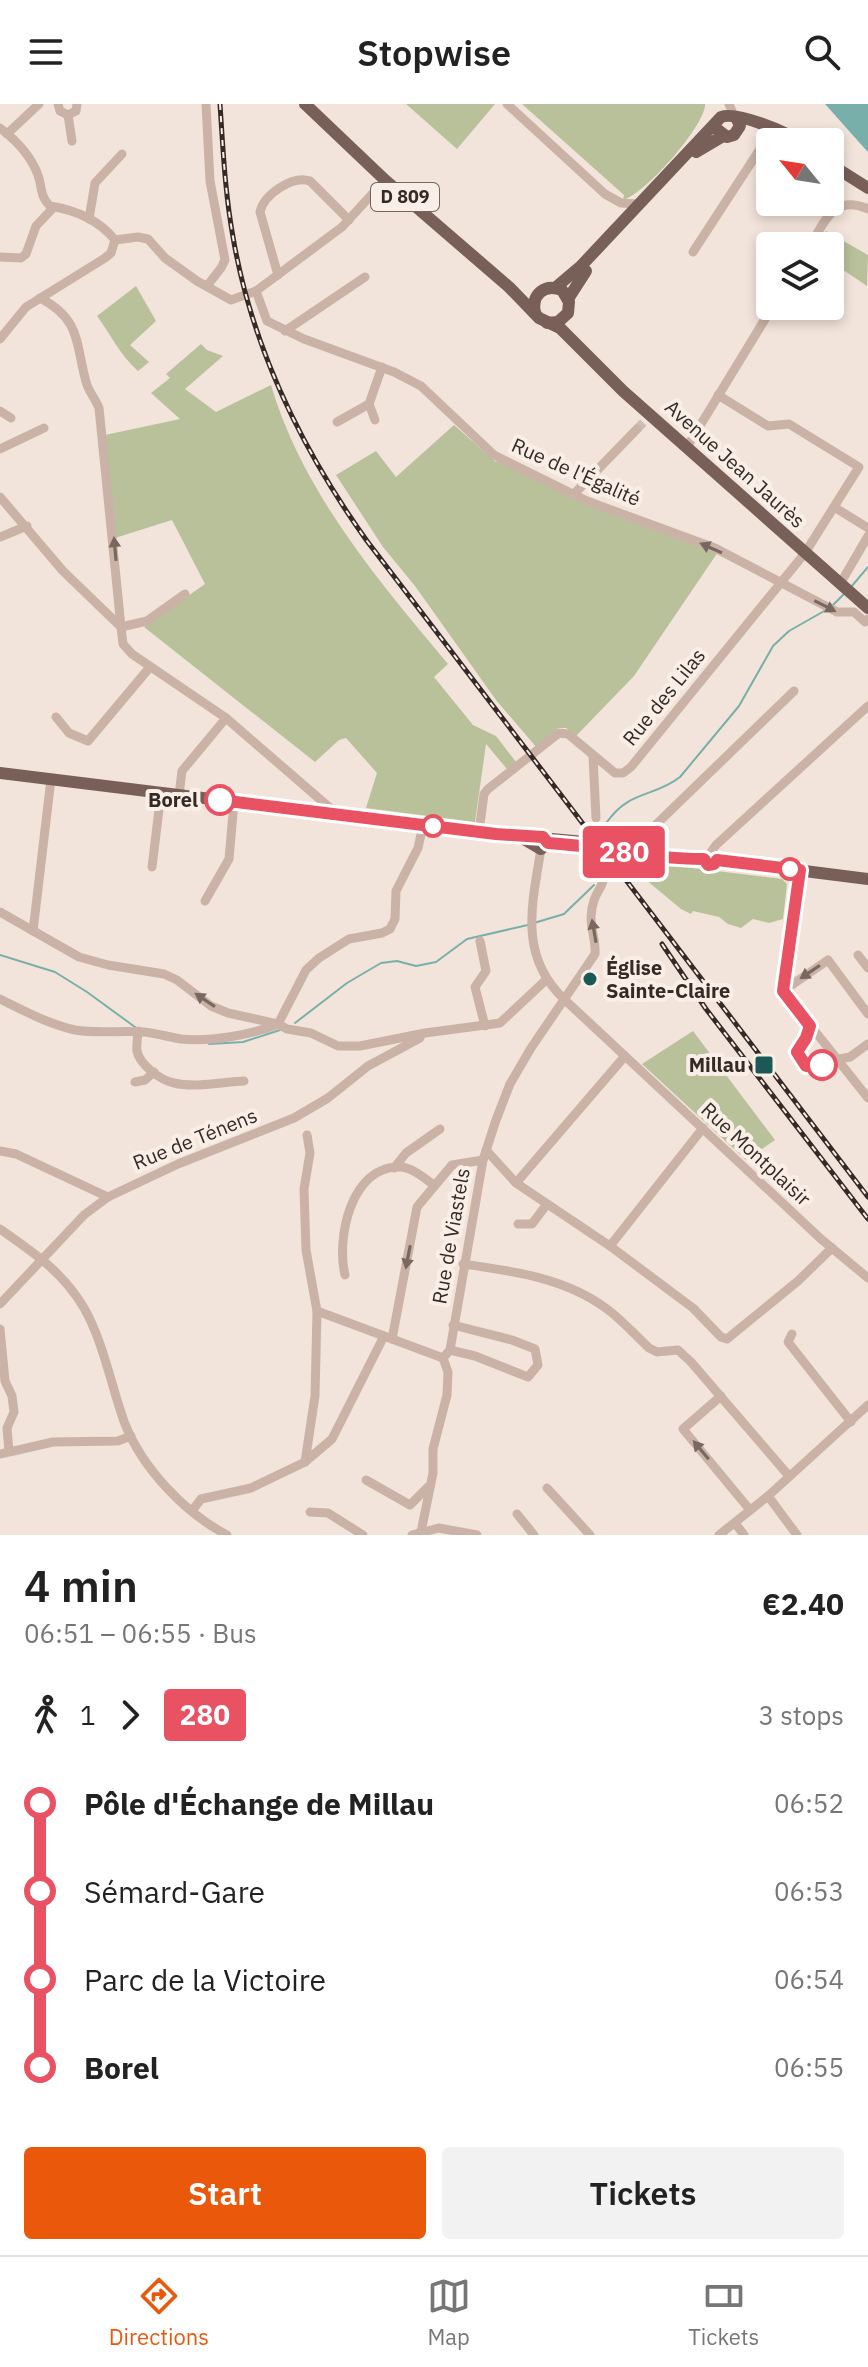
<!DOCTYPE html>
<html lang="en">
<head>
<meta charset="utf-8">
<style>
  body { margin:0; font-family:"IBM Plex Sans",sans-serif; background:#f2f2f2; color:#222; height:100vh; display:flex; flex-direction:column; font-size:30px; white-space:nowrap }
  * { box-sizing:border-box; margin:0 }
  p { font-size:26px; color:#767676 }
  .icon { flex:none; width:44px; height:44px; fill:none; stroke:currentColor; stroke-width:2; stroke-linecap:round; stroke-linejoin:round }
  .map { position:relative; height:1431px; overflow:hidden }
  .sheet { display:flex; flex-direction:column; background:#fff; flex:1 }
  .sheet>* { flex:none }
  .badge { padding:0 16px; border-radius:6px; font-size:28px; line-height:52px }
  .needle { width:52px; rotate:300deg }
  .fabs { position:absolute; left:756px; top:24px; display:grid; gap:16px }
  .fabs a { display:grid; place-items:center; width:88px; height:88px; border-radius:8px; background:#fff; box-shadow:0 4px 12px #0003; font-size:40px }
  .map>.badge { position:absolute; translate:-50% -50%; box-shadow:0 0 0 4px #fff }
  .legs { display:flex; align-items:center; gap:12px; height:88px; padding:0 24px; font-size:26px }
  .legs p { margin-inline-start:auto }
  .summary { display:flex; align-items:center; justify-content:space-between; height:136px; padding:0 24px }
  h1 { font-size:44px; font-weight:600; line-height:60px }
  .primary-button { display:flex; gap:16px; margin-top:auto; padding:16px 24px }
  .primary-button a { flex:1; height:92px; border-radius:8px; background:#ea580c; color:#fff; font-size:32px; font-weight:600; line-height:92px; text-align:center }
  .primary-button a+a { background:#f2f2f2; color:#222 }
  ul { padding:0 24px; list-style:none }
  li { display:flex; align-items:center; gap:28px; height:88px; font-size:30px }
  li i { display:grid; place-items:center; width:12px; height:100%; margin:0 10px; background:currentColor }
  li i::after { content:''; width:20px; height:20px; margin:-10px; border:6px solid; border-radius:50%; background:#fff }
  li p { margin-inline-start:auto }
  li:first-child i { background:linear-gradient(#0000 50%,currentColor 0) }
  li:last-child i { background:linear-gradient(currentColor 50%,#0000 0) }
  header { display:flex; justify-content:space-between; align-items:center; height:104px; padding:0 24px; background:#fff; font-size:36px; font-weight:600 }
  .dock { display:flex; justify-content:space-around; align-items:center; height:112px; border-top:2px solid #e0e0e0; background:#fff; font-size:22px; color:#767676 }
  .dock a { display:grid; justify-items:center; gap:4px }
  .dock .current { color:#ea580c }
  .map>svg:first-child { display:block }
</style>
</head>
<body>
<header><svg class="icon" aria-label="menu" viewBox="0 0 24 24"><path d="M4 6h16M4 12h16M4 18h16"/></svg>Stopwise<svg class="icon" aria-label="search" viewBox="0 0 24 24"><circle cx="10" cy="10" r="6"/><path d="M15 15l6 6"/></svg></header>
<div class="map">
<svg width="868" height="1431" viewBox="0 0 868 1431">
  <rect width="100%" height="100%" fill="#f2e4da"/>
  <g fill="#b8c19a">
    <polygon points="406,0 495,0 457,45"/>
    <path d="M522,0H705V2C702,25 645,90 623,96L624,91Z"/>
    <polygon points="826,127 868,151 867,182 830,157 830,142 816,142"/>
    <path d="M136,182L156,217L130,241L149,258L138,267C119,250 112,232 97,212Z"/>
    <path d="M201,240L207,246L223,252L185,285L216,308L271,281C303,389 378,476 448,560L434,573L473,621L496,632L516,658L507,665L486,640L475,718L366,704L377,669L346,634L339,636L315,658L144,523L205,480L172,416L115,434L105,331L180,315L151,289L170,274L166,270Z"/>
    <polygon points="454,321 496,358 498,356 718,448 634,572 576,632 566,624 558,624 537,644 496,596 415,482 383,443 336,371 376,347 396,373"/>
    <polygon points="643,758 782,775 787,780 783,815 769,819 753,815 741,824 728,820 719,813 693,807 691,810 681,805 645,775"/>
    <polygon points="693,927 775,1036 746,1056 642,960"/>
  </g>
  <polygon fill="#79afab" points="825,0 868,0 868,48 866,46"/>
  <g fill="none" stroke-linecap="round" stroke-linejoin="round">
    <g stroke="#79afab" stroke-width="2">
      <polyline points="851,483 868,463"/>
      <polyline points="833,501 845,489"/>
      <path d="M607,718C629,686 655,693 680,673L739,602L773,542L789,527L826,506"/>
      <polyline points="534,819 564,810 594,781"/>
      <polyline points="0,851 55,868 87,888 135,923"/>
      <polyline points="295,919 347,879 381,859 397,857 416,862 436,858 467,835 528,821"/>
      <polyline points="209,940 243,938 280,926"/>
    </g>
    <polyline stroke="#ccbfb6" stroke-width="9" stroke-dasharray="9 4.5" stroke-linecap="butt" points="637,325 646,316"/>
    <g stroke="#cab3a6" stroke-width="9">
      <polyline points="58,0 60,7 68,11 76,7 77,0"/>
      <polyline points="206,0 210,77 225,156 221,164 207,182"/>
      <polyline points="507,0 605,90 621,99 638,100"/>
      <polyline points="729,0 734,12"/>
      <polyline points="68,11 72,37"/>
      <path d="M0,24C16,36 31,52 38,71C42,82 40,93 50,102C75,106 99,116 115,136L138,133L148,135L165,154L197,177L231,196L256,187L342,123L385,76"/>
      <polyline points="7,30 39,0"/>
      <polyline points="89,115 95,79 122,50"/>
      <path d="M810,142C825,117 834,90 868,105"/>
      <polyline points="693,148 764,39"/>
      <polyline points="0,153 21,154 26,150 36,122 54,103"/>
      <path d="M278,171L260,108C264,90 293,71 310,77L349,116"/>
      <polyline points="256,187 267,217 304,235 394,268 421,282 494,351 587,397 715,444 837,508 854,508 865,518 868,515"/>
      <path d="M40,194C83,216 75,242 87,281C90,289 96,296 99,304L121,523L147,517L185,490"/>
      <polyline points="285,227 365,173"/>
      <polyline points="0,235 26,203 105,154 111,149 115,136"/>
      <polyline points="369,300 375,316"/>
      <polyline points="0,307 11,314"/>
      <polyline points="337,318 369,300 382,263"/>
      <polyline points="687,343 773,202"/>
      <polyline points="0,345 44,324"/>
      <polyline points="574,390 637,325"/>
      <polyline points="0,393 63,467 121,523 123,540 132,550 226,614 337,710"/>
      <polyline points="834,403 868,424"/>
      <polyline points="0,433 27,422"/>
      <polyline points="840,480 868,432"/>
      <polyline points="56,613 69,629 88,637 150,563"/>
      <polyline points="593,652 596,714"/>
      <polyline points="179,691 182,667 226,614"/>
      <polyline points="479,728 484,690 488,685 559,629 568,630 615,669 623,669 631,663 805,449 859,363 789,320 768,322 718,291"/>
      <path d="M541,745C532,801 518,852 565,896L821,1135L868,1174"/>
      <polyline points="633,747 638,738 794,587"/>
      <polyline points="711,748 716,741 868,602"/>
      <polyline points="152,763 161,689"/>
      <polyline points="205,797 229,755 234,698"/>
      <polyline points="0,808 79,853 108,861 164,870 177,876 211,902 228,909 278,920 287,925 311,929 338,942 360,942 425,929 500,919 547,875"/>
      <polyline points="33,827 51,675"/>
      <polyline points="480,837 486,867 475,883 485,922"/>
      <polyline points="858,851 868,864"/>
      <polyline points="783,887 868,994"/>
      <polyline points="783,887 800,766"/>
      <polyline points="783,887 828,856 868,910"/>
      <path d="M0,895C24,907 49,920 75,926C98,930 121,926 144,928C156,929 168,933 181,935C209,938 252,931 278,920"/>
      <polyline points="278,920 306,866 319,854 349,835 382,829 390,825 395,815 396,787 418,744 423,721"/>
      <path d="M138,927C138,933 136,941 137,947C140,961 160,976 174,979C195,984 223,978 244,977"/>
      <polyline points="839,955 850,953 868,940"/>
      <polyline points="135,978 145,976 154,968"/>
      <polyline points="486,1046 516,1079 610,1142 693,1204 721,1233 727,1235 798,1177 832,1144"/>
      <polyline points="0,1047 16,1050 108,1093"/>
      <polyline points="394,1064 406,1049 440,1025"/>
      <polyline points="516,1079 625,952"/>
      <polyline points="518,1120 532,1120 547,1100"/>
      <path d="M0,1125C33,1148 63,1168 84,1204C104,1239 111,1282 125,1320C143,1365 185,1409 227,1431"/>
      <polyline points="610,1142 703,1024"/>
      <path d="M463,1160C513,1167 566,1174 607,1205C622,1216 635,1231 649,1244L657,1248L678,1246L691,1258L789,1372"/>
      <path d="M345,1171C336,1135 351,1060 401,1063C413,1064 424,1074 434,1081"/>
      <polyline points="0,1200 84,1111 108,1093 178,1060 294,1014 328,994 368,962 420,934"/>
      <polyline points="317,1207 443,1254"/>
      <polyline points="0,1225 5,1277 12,1292 14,1308 7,1324 9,1347"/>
      <polyline points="792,1230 788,1238 851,1318"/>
      <polyline points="392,1235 417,1103 452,1061 483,1056"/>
      <polyline points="450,1246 475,1252 528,1273 538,1261 535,1245 512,1236 453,1221"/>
      <polyline points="721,1292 683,1325 750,1406"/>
      <polyline points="0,1350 53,1338 118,1337 131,1332"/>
      <polyline points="305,1358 332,1335 384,1232"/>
      <polyline points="366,1376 410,1401 428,1383"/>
      <polyline points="547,1384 590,1431"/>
      <polyline points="768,1392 797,1431"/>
      <polyline points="192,1407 201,1395 251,1384 305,1358 315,1292 317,1207 306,1146 304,1085 310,1049 307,1031"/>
      <polyline points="310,1408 328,1409 363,1431"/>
      <polyline points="517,1410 534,1431"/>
      <polyline points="735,1419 744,1431"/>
      <path d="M421,1428L433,1369V1345L447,1291L448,1268L443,1254L450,1246L483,1056L496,1016L510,980L531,944L595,850C596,837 591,826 591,813C593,774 619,788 588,744"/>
      <polyline points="412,1431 439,1424 477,1431"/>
      <polyline points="719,1431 768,1392 868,1301"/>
    </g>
    <g stroke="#785f58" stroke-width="12">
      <polyline points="305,0 385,76 509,183 539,214 560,224 623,287 868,504"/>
      <polyline points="718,26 727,33 734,31 740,22 736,13"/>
      <polyline points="696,48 723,32"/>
      <polyline points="830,60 868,84"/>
      <path d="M555,184L581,162L721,13C737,7 786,28 800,38"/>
      <polyline points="568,195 586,167"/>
      <path d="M535,209C531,191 544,179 562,186L569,198L568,209L558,218L547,219"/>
      <polyline points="0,669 496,730 607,740 633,747"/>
      <polyline points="524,735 541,745 548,739"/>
      <polyline points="628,748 704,755"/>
      <polyline points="717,756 868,775"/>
    </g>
    <defs>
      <g id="rail">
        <path d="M220,0C223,45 225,89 233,133C252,244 302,346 367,437L868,1093"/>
        <polyline points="662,840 706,905 868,1115"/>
      </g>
    </defs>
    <use href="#rail" stroke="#362a27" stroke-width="5"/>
    <use href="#rail" stroke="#f9efe7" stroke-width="2" stroke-dasharray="6" stroke-linecap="butt"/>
  </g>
  <defs><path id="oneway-solid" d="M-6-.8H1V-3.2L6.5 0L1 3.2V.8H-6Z" transform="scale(2)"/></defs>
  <g fill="#796860">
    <use href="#oneway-solid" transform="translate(711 444) rotate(-156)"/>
    <use href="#oneway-solid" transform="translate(115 445) rotate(-95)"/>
    <use href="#oneway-solid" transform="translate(825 502) rotate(27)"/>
    <use href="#oneway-solid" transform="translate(594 827) rotate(-100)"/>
    <use href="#oneway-solid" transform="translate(810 868) rotate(146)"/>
    <use href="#oneway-solid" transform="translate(205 896) rotate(-146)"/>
    <use href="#oneway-solid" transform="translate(408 1153) rotate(101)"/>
    <use href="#oneway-solid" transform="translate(701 1346) rotate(-130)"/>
  </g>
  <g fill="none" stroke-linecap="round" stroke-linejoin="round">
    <defs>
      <path id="line-1" d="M220,696L496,730L543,733L548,739C600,742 651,755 704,755L708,761L714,760L717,756L800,766L783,887L810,922L806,934L797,948L806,962L822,961"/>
    </defs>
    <use href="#line-1" stroke="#fff" stroke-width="18"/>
    <use href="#line-1" stroke="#e95263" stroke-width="12"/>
  </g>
  <g fill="#fff" stroke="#e95263" stroke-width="4">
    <circle cx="220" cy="696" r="14"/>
    <circle cx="433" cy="722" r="10"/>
    <circle cx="790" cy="765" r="10"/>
    <circle cx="822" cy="961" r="14"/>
  </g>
  <g fill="#1c5855" stroke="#f9efe7" stroke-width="3">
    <circle cx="590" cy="875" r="8"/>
    <rect x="754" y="951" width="20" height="20" rx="4"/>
  </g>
  <g text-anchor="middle" stroke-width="8" stroke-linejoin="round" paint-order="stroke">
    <rect fill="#f9efe7" stroke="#706561" stroke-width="2" x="371" y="79" width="68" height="28" rx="6"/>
    <g font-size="18" font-weight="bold" fill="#362a27">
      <text x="405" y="99">D 809</text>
    </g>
    <g font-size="20" fill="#362a27" stroke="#f9efe7">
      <text transform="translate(735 360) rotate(42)" y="7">Avenue Jean Jaurès</text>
      <text transform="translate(576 368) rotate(24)" y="7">Rue de l'Égalité</text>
      <text transform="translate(664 593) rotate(-51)" y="7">Rue des Lilas</text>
      <text transform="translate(195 1035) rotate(-22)" y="7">Rue de Ténens</text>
      <text transform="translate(756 1050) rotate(43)" y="7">Rue Montplaisir</text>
      <text transform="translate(451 1132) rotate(-80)" y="7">Rue de Viastels</text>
    </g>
    <g font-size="20" font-weight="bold" fill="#362a27" stroke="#f9efe7" text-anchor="end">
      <text x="198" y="703">Borel</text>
    </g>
    <g font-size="20" font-weight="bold" fill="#362a27" stroke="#f9efe7" text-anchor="start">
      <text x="606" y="871">Église<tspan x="606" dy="23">Sainte-Claire</tspan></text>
      <text x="746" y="968" text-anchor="end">Millau</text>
    </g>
  </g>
</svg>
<div class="fabs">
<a><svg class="needle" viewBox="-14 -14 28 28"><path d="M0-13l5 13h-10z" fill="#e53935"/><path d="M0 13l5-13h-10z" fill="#767676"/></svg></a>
<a><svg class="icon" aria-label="layers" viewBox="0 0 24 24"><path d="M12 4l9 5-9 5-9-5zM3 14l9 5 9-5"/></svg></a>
</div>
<b class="badge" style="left:624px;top:748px;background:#e95263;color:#fff">280</b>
</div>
<section class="sheet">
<div class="summary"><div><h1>4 min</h1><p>06:51 – 06:55 · Bus</p></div><b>€2.40</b></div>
<div class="legs"><svg class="icon" aria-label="walk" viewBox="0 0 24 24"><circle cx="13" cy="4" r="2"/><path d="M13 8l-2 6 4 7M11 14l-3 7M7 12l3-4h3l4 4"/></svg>1<svg class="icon" aria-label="forward" viewBox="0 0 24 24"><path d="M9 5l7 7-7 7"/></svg><b class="badge" style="background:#e95263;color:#fff">280</b><p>3 stops</p></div>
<ul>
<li><i style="color:#e95263"></i><b>Pôle d'Échange de Millau</b><p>06:52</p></li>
<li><i style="color:#e95263"></i><span>Sémard-Gare</span><p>06:53</p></li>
<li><i style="color:#e95263"></i><span>Parc de la Victoire</span><p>06:54</p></li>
<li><i style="color:#e95263"></i><b>Borel</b><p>06:55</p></li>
</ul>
<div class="primary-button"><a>Start</a><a>Tickets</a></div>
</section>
<nav class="dock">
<a class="current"><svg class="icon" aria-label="directions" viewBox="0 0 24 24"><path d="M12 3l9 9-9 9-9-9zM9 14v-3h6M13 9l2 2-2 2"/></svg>Directions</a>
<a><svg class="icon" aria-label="map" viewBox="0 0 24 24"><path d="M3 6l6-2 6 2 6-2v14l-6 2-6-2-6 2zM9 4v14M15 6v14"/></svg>Map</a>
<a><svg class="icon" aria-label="tickets" viewBox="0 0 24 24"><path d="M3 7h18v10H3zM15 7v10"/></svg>Tickets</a>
</nav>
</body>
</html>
